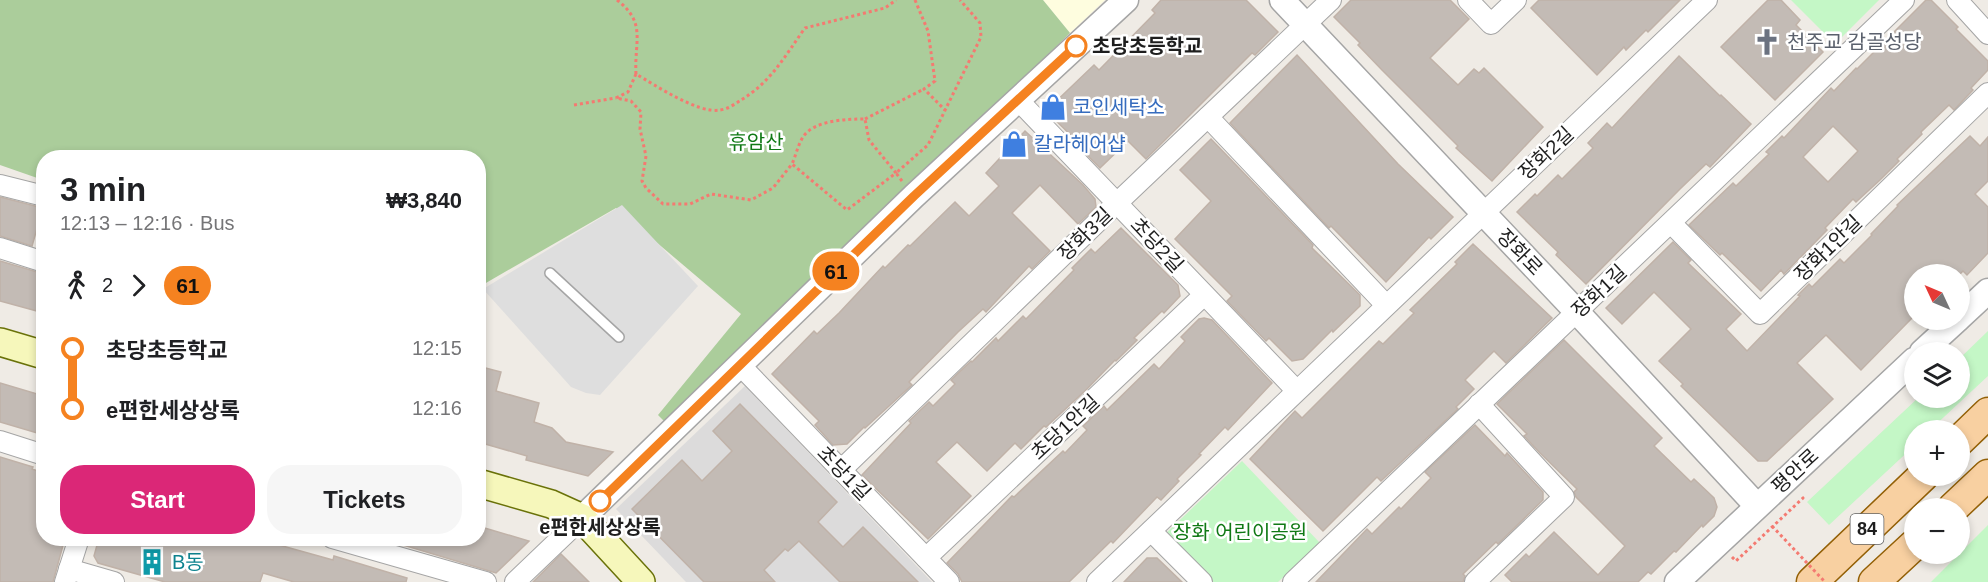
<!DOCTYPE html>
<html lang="en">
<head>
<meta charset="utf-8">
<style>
  body { margin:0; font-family:Arial,"Noto Sans KR",sans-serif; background:#f6f6f6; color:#202124; height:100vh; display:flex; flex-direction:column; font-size:22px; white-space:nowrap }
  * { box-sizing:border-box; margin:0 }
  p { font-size:20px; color:#757577 }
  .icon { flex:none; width:33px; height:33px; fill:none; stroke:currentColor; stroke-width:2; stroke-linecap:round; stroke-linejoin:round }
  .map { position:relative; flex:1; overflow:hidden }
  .drawer { position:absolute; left:36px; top:150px; width:450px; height:396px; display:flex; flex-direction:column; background:#fff; border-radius:24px; box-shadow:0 3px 9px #0003 }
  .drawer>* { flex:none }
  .badge { padding:0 12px; border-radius:20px; font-size:21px; line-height:39px }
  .needle { width:39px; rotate:314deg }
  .fabs { position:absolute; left:1904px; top:264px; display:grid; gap:12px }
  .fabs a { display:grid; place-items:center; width:66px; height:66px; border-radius:50%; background:#fff; box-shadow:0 3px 9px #0003; font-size:30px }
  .map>.badge { position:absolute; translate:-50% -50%; box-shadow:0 0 0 3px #fff }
  .legs { display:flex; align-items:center; gap:9px; height:66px; padding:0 24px; font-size:20px }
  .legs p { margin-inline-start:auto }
  .summary { display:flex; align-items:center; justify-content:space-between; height:102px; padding:0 24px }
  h1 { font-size:33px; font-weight:600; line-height:45px }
  .action { display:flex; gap:12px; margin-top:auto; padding:12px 24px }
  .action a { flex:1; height:69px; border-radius:24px; background:#db2777; color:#fff; font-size:24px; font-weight:600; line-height:69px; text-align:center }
  .action a+a { background:#f6f6f6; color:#202124 }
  ul { padding:0 24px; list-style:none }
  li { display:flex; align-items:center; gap:21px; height:60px; font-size:22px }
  li i { display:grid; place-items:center; width:9px; height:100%; margin:0 8px; background:currentColor }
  li i::after { content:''; width:15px; height:15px; margin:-8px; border:4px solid; border-radius:50%; background:#fff }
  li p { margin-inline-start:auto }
  li:first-child i { background:linear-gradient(#0000 50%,currentColor 0) }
  li:last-child i { background:linear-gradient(currentColor 50%,#0000 0) }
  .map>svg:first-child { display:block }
</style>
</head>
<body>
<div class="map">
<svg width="1988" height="582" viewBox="0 0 1988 582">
  <rect width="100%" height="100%" fill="#efebe5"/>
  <polygon fill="#dcdbdb" points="745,386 932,582 686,582 616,509"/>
  <polygon fill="#fefddf" points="1043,0 1105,0 1070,33"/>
  <polygon fill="#abcd9b" points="0,0 1043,0 1070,33 668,425 658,415 741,314 616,208 479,287 478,158 44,158 43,180 0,165"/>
  <g fill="#c4f7c6">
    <polygon points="1791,0 1879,0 1835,44"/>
    <polygon points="1988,331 1988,376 1930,430 1914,430 1914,446 1829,525 1807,502 1918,398 1959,398 1959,359"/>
    <polygon points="1242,461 1320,543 1278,582 1208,582 1163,536"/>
    <polygon points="1988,525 1988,582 1931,582"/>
  </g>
  <polygon fill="#dedede" points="622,205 698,286 600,395 586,393 571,387 483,289"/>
  <g fill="#c3bbb5" stroke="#c0b2a8" stroke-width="1.5" fill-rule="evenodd">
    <polygon points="1161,0 1246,0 1278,32 1255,55 1252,53 1146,159 1128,141 1100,168 1082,150 1084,148 1046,111 1094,65 1099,70 1155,13 1152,10"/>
    <polygon points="1351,0 1450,0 1469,19 1430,58 1458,85 1474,69 1479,73 1484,68 1543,127 1492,181 1456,148 1458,146 1382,70 1358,45 1360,43 1334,17"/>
    <polygon points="1539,0 1680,0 1648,32 1646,30 1626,50 1624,47 1597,75 1531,8"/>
    <polygon points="1768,0 1781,0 1800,20 1796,25 1823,52 1775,100 1721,47"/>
    <path d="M1926,0H1931L1958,27L1956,29L1988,61V70L1971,88L1973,90L1954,110L1949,105L1921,132L1922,134L1897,159L1899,161L1880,180L1856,202L1853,199L1825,228L1827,230L1791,267L1784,274L1781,270L1761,291L1722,253L1720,255L1689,225L1733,183L1736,186L1769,154L1766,152L1782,136L1784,138L1831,88L1834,91L1856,68L1857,69ZM1833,126L1858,151L1828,182L1803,157Z"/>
    <polygon points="1297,55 1398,164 1453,217 1431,239 1429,237 1386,282 1331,226 1329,228 1230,123"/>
    <polygon points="1679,56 1720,96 1721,95 1751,124 1710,167 1706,164 1680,189 1586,284 1556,255 1558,252 1517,212 1535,194 1537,196 1558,175 1562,179 1593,148 1588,143 1607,123 1612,128"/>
    <polygon points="1025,131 1083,185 1095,199 1096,207 1078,224 1040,185 1012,213 1050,251 1032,269 1029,266 986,312 983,309 958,332 909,382 912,385 865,428 864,427 847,444 833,445 815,425 819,421 772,374 814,331 817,334 839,313 883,266 885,268 908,245 910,246 955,202 969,216 999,186 986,173"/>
    <polygon points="1970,136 1980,146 1988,137 1988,181 1975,194 1988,207 1988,253 1967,275 1963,271 1960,274 1914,274 1914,316 1861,370 1826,335 1797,363 1833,399 1767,461 1758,461 1681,386 1683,384 1659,361 1691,329 1654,292 1622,324 1606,308 1673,242 1691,260 1688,263 1741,314 1726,329 1747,351 1800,296 1798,295 1809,284 1812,287 1840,259 1844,263 1872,235 1871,234 1898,206 1897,205"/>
    <polygon points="1211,139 1313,245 1312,248 1360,295 1360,306 1333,332 1332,330 1303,359 1292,361 1269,338 1266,341 1227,301 1232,296 1175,239 1211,201 1180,170"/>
    <polygon points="0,197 43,208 32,246 0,236"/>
    <polygon points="1121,228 1178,285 1180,296 1164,313 1162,311 1134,338 1137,340 1116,361 1115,360 1087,389 1046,427 1044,426 1021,449 1015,443 987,471 957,442 936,462 971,496 928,539 862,475 911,423 909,421 929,402 933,406 955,384 951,380 971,361 972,362 996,338 998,341 1023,316 1026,319 1074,270 1072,268 1091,249 1095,253"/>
    <polygon points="1473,244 1552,318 1506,363 1494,351 1465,380 1474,389 1456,407 1458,409 1381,481 1377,477 1323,531 1250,459 1295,411 1302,418 1379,341 1383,344 1414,313 1410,310 1457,264 1455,262"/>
    <polygon points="0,261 44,274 44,313 0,301"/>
    <polygon points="1204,318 1212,320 1272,383 1228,430 1225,427 1199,454 1201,455 1177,479 1179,481 1161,500 1157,497 1113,543 1111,541 1069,582 962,582 958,574 947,563 1012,496 1014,497 1063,451 1065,453 1087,430 1083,426 1104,406 1107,410 1154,364 1159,369 1185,341 1181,337 1199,319"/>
    <polygon points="1564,340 1662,438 1654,446 1691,482 1694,479 1714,498 1717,507 1714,516 1703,527 1702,525 1676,552 1674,551 1651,574 1648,572 1638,582 1512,582 1505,575 1526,554 1529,557 1554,532 1598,575 1625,546 1576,497 1574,492 1577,489 1540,453 1524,436 1527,434 1497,404"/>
    <polygon points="478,366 501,372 496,391 539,403 534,422 552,428 566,442 613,452 588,476 526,460 527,456 478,442"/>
    <polygon points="0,383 44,396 44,435 0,422"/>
    <polygon points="740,404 837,502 818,522 843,547 863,527 918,582 840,582 799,541 788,551 785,549 764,570 775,582 704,582 632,509 682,460 702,481 732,451 713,431"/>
    <polygon points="1475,425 1505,456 1507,453 1543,492 1543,500 1498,544 1496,542 1463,574 1465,576 1463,582 1316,582 1367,529 1372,534 1399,507 1401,509 1431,478 1425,472"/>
    <polygon points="0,457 33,467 32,469 44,473 44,538 65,538 53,582 0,582"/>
    <polygon points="478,526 529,541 496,573 393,542 393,538 478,538"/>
    <polygon points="99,538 269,538 280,542 279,545 333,560 334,556 407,578 406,582 294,582 263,573 260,582 165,582 98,563 94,556"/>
    <polygon points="561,554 589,582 533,582"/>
    <polygon points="1147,558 1157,558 1182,582 1124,582"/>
  </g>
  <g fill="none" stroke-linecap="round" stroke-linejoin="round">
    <defs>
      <polyline id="service" points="550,273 619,337"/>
      <g id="minor">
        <polyline points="1468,0 1491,24 1516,0"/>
        <polyline points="1957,0 1988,34"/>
        <polyline points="1018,100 1296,390"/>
        <polyline points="1208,117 1386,305"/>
        <polyline points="0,185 44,196"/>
        <polyline points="1671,223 1760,314 1988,93"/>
        <polyline points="0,248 44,262"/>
        <polyline points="739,364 949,582"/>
        <polyline points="0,441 44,455"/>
        <polyline points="841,470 1117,203 1331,0"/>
        <polyline points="1151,531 1202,582"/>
        <polyline points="332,538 486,582"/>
        <polyline points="926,558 1204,295"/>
        <polyline points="69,569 114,582"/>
        <polyline points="65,582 79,538"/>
        <polyline points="515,582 582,518"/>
        <polyline points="1097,582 1707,0"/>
        <polyline points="1293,582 1904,0"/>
        <polyline points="1475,582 1564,497 1479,404"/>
      </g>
      <g id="tertiary">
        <polyline points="1282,0 1577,312 1757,506"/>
        <polyline points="1959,318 1988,291"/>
        <polyline points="1922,352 1957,320"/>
        <polyline points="582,518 914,196 1126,0"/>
        <polyline points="1677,582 1914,360"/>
      </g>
      <g id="secondary">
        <polyline points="0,342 44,355"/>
        <polyline points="478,483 551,504 582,518 641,582"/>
      </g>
      <g id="primary">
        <polyline points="1959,441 1988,413"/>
        <polyline points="1953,508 1988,475"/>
        <polyline points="1812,582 1923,476"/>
        <polyline points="1874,582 1914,545"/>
      </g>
    </defs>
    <use href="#service" stroke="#a5a5a5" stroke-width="12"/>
    <use href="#minor" stroke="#a5a5a5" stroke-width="22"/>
    <use href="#tertiary" stroke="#a5a5a5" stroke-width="27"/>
    <use href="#secondary" stroke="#6a7209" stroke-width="30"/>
    <use href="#primary" stroke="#936006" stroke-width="33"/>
    <g stroke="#f47a71" stroke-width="3" stroke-dasharray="3 3" stroke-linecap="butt">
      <path d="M617,0C647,23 634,41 636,74C655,85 698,114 720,110C728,109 735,104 741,100C771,82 785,56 805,28L885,8L896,0"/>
      <polyline points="915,0 928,31 935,81 924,89 945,110"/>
      <path d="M636,74L628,92L616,98L631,101L641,112L640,129L646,156L642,181L646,188L663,204H690L711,194L751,200L773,188L792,164L847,210L896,173L869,140L865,119C847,119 814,120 803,137C798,145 796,155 792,164"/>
      <polyline points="574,105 616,98"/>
      <polyline points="865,119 924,89"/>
      <polyline points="902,181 896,173 928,145 981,37 980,23 960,0"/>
      <polyline points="1732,557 1736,561 1803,498 1800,495"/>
    </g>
    <use href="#service" stroke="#fff" stroke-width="9"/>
    <use href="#minor" stroke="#fff" stroke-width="20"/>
    <use href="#tertiary" stroke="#fff" stroke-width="24"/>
    <use href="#secondary" stroke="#f6f7bb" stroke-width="27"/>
    <use href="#primary" stroke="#f8d0a1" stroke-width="30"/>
    <polyline stroke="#f47a71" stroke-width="3" stroke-dasharray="3 3" stroke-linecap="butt" points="1772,526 1825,582"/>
  </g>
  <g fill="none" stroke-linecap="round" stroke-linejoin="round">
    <defs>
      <polyline id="line-1" points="600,501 914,196 1076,46"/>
    </defs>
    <use href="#line-1" stroke="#fff" stroke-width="14"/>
    <use href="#line-1" stroke="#f58220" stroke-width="9"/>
  </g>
  <defs>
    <symbol id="church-bare" viewBox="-9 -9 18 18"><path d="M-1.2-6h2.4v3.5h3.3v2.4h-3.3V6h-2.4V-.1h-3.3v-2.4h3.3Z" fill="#6b7280" stroke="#fff" stroke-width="2.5" paint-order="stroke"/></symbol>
    <symbol id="shop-bare" viewBox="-9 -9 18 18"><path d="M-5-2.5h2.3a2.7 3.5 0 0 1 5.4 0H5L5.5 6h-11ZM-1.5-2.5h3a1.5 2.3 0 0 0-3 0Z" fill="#3f7fe0" stroke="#fff" stroke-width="2.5" paint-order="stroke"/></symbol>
    <symbol id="building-bare" viewBox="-9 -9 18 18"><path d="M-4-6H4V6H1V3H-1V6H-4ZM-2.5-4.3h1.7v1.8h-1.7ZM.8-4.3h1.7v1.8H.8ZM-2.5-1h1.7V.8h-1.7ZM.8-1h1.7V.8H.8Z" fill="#0f9aa8" stroke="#fff" stroke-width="2.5" paint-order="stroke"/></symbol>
  </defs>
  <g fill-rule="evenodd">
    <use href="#church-bare" x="1748" y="23" width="38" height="38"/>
    <use href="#shop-bare" x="1034" y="88" width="38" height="38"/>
    <use href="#shop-bare" x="995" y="125" width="38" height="38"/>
    <use href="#building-bare" x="133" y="543" width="38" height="38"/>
  </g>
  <g fill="#fff" stroke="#f58220" stroke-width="3">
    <circle cx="1076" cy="46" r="10"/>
    <circle cx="600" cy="501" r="10"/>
  </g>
  <g text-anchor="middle" stroke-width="5" stroke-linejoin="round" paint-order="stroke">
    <rect fill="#fff" stroke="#626262" stroke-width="1.5" x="1850.5" y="514" width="33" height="30" rx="4.5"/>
    <g font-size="18" font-weight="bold" fill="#1e1e1e">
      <text x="1867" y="535">84</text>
    </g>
    <g font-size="20" fill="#5b616d" stroke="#fff" text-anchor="start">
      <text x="1787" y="49">천주교 감골성당</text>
    </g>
    <g font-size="20" font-weight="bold" fill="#1e1e1e" stroke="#fff" text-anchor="start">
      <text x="1092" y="53">초당초등학교</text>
      <text x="600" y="534" text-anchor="middle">e편한세상상록</text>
    </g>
    <g font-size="20" fill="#366cbe" stroke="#fff" text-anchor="start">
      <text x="1073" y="114">코인세탁소</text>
      <text x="1034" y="151">칼라헤어샵</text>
    </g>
    <g font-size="20" fill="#107915" stroke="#fff">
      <text x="756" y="149">휴암산</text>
      <text x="1240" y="539">장화 어린이공원</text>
    </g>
    <g font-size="20" fill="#1e1e1e" stroke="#fff">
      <text transform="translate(1546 153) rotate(-43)" y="7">장화2길</text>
      <text transform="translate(1085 234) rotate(-44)" y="7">장화3길</text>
      <text transform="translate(1157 245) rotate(47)" y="7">초당2길</text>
      <text transform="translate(1828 248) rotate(-44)" y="7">장화1안길</text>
      <text transform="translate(1520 252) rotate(46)" y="7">장화로</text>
      <text transform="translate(1599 291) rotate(-43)" y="7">장화1길</text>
      <text transform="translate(1065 427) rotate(-43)" y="7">초당1안길</text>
      <text transform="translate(1795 471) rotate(-43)" y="7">평안로</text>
      <text transform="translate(844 473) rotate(46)" y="7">초당1길</text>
    </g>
    <g font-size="20" fill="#0d838f" stroke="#fff" text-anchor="start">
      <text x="172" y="569">B동</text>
    </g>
  </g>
</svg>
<div class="fabs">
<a><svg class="needle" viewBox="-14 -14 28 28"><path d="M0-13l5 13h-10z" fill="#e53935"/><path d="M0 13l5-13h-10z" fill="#757577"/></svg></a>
<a><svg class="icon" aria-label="layers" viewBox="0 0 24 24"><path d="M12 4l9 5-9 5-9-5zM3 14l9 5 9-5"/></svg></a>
<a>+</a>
<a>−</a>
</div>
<b class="badge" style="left:836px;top:271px;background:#f58220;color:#111">61</b>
<section class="drawer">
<div class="summary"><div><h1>3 min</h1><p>12:13 – 12:16 · Bus</p></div><b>₩3,840</b></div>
<div class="legs"><svg class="icon" aria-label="walk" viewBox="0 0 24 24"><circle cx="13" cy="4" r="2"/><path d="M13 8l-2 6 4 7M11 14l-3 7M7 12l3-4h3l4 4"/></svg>2<svg class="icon" aria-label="forward" viewBox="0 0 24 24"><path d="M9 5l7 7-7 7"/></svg><b class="badge" style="background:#f58220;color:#111">61</b></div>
<ul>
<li><i style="color:#f58220"></i><b>초당초등학교</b><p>12:15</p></li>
<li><i style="color:#f58220"></i><b>e편한세상상록</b><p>12:16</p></li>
</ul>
<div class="action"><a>Start</a><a>Tickets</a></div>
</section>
</div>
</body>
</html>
